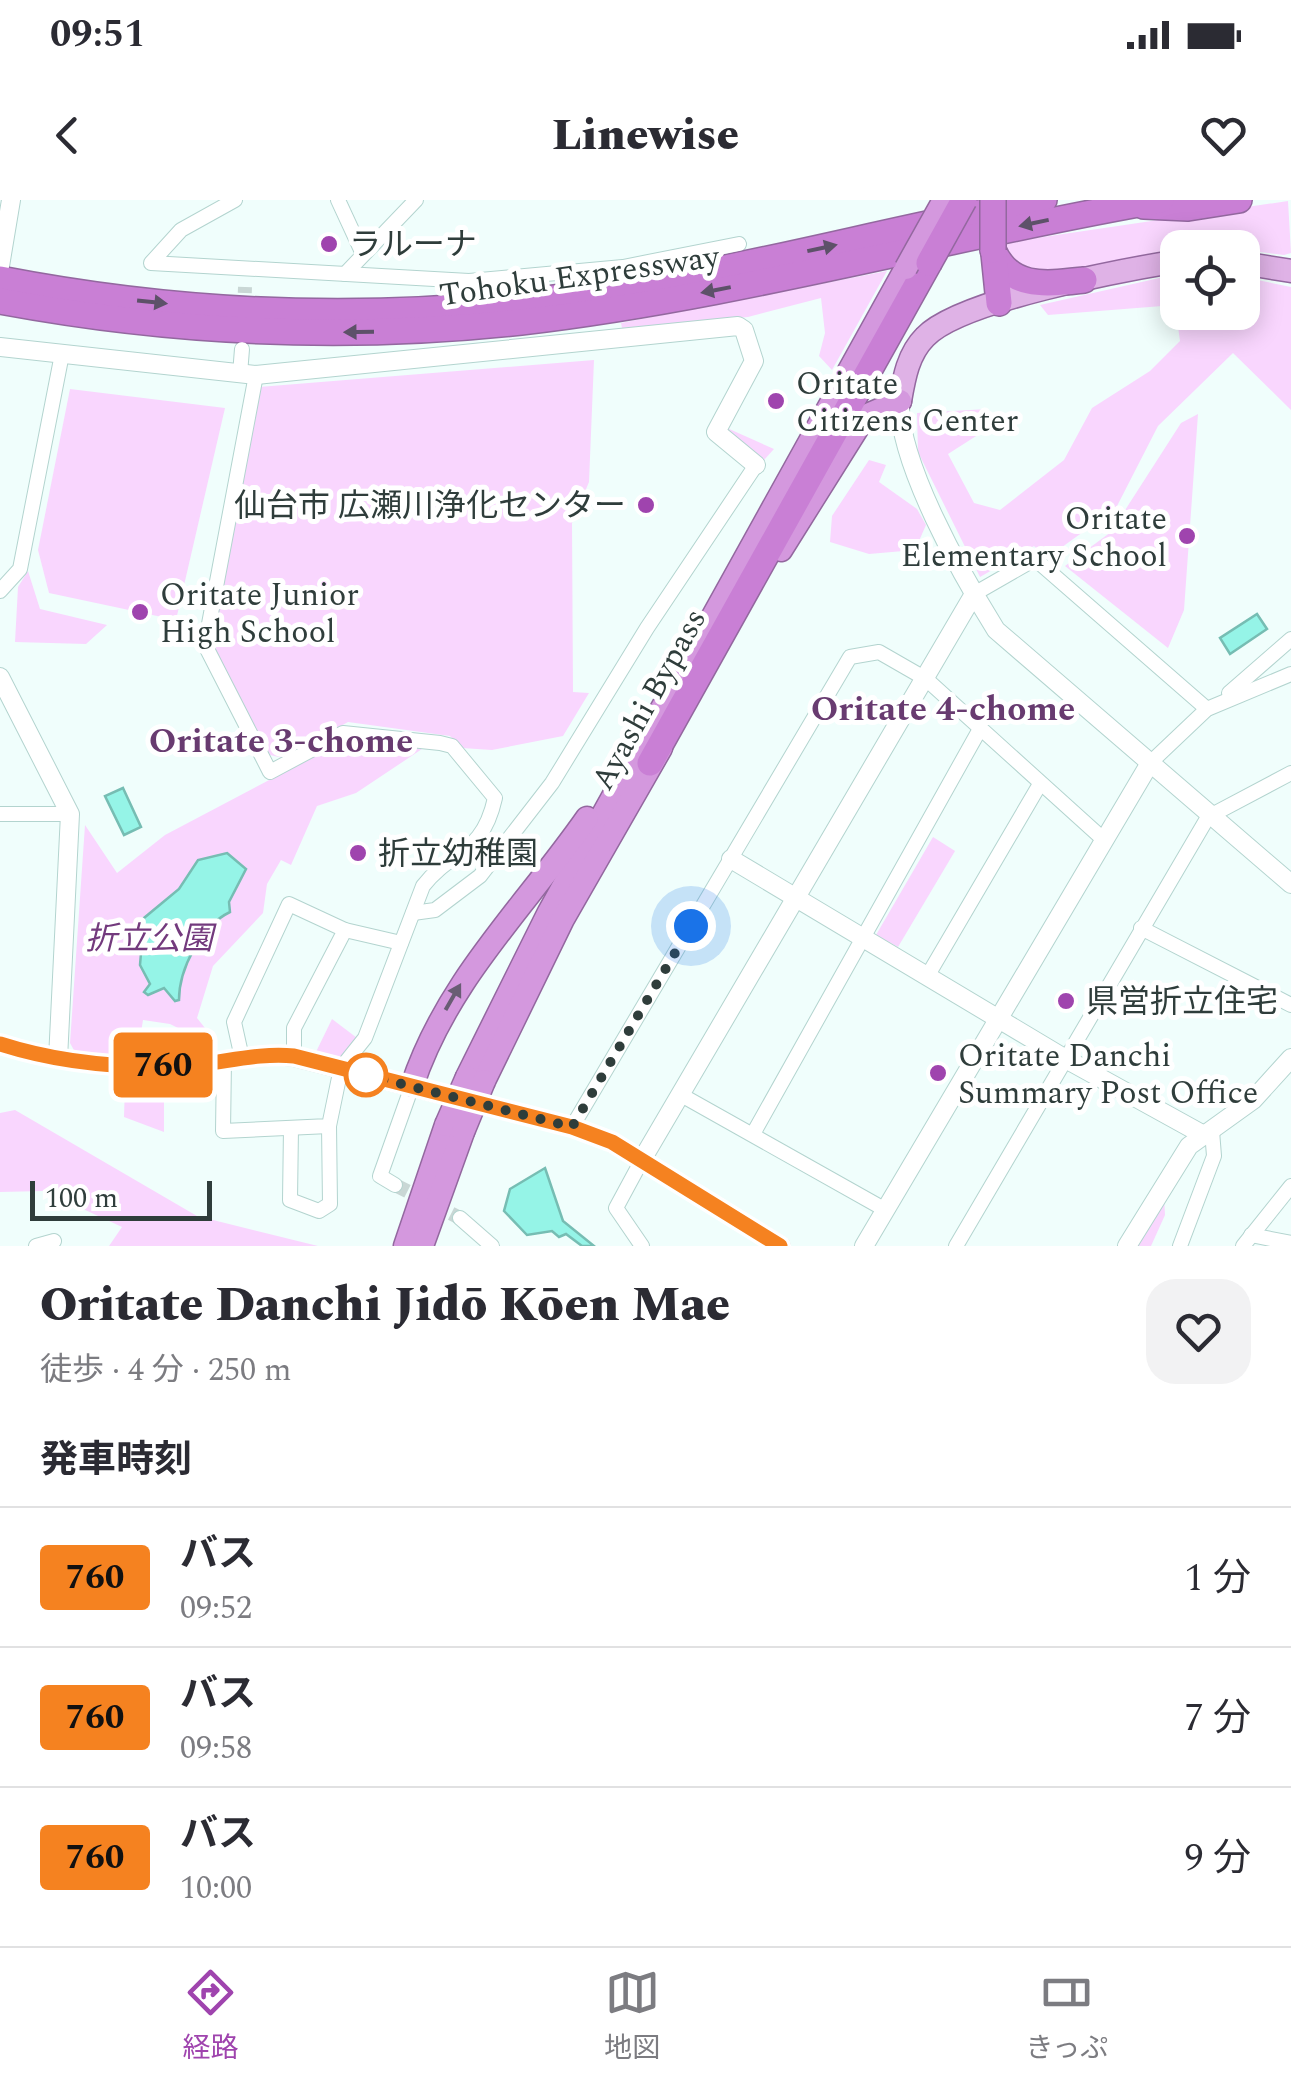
<!DOCTYPE html>
<html lang="ja">
<head>
<meta charset="utf-8">
<style>
  body { margin:0; font-family:Spectral,"Noto Sans JP",serif; background:#f2f2f3; color:#2b2b33; height:100vh; display:flex; flex-direction:column; font-size:38px; white-space:nowrap }
  * { box-sizing:border-box; margin:0 }
  p { font-size:32px; color:#7c7c81 }
  .icon { flex:none; width:55px; height:55px; fill:none; stroke:currentColor; stroke-width:2; stroke-linecap:round; stroke-linejoin:round }
  .map { position:relative; height:1046px; overflow:hidden }
  .drawer { display:flex; flex-direction:column; background:#fff; flex:1 }
  .drawer>* { flex:none }
  .badge { padding:0 20px; border-radius:8px; font-size:35px; line-height:65px }
  .tools { position:absolute; left:1160px; top:30px; display:grid; gap:20px }
  .tools a { display:grid; place-items:center; width:100px; height:100px; border-radius:20px; background:#fff; box-shadow:0 5px 25px #0003; font-size:50px }
  .scale { position:absolute; left:30px; bottom:25px; width:182px; box-sizing:border-box; padding-left:10px; border:5px solid #2f3d3b; border-top:0; font-size:28px; line-height:35px; white-space:nowrap; color:#2f3d3b; -webkit-text-stroke:8px #fff; paint-order:stroke }
  .you { position:absolute; width:50px; height:50px; margin:-25px; border:8px solid #fff; border-radius:50%; background:#1a73e8; box-shadow:0 0 0 15px #1a73e833 }
  .map>.badge { position:absolute; translate:-50% -50%; box-shadow:0 0 0 5px #fff }
  h2 { padding:0 40px; font-size:38px; line-height:90px }
  .round { display:grid; place-items:center; flex:none; width:105px; height:105px; border-radius:30px; background:#f2f2f3 }
  .headline { display:flex; align-items:center; justify-content:space-between; height:170px; padding:0 40px }
  h1 { font-size:48px; font-weight:800; line-height:75px }
  ul { padding:0; list-style:none }
  li { display:flex; align-items:center; gap:30px; height:140px; padding:0 40px; border-top:2px solid #e1e1e2 }
  li div { flex:1 }
  li b { display:block; font-size:38px }
  li em { font-style:normal }
  li .badge { min-width:110px; font-weight:700; text-align:center }
  .status { display:flex; justify-content:space-between; align-items:center; height:70px; padding:0 50px; background:#fff; direction:ltr }
  .status svg { height:28px; fill:currentColor }
  header { display:flex; justify-content:space-between; align-items:center; height:130px; padding:0 40px; background:#fff; font-size:45px; font-weight:800 }
  .dock { display:flex; justify-content:space-around; align-items:center; height:140px; border-top:2px solid #e1e1e2; background:#fff; font-size:28px; color:#7c7c81 }
  .dock a { display:grid; justify-items:center; gap:5px }
  .dock .active { color:#9f44ae }
  .map>svg:first-child { display:block }
</style>
</head>
<body>
<div class="status"><b>09:51</b><svg viewBox="0 0 49 12"><path d="M0 12V9h3v3zM5 12V6h3v6zM10 12V3h3v9zM15 12V0h3v12zM26 1h20v11H26zM47 4h2v5h-2z"/></svg></div>
<header><svg class="icon" aria-label="back" viewBox="0 0 24 24"><path d="M15 5l-7 7 7 7"/></svg>Linewise<svg class="icon" aria-label="heart" viewBox="0 0 24 24"><path d="M12 20l-8-8c-3-5 5-10 8-4 3-6 11-1 8 4z"/></svg></header>
<div class="map">
<svg width="1291" height="1046" viewBox="0 0 1291 1046">
  <rect width="100%" height="100%" fill="#f0fefc"/>
  <g fill="#f9d6fe">
    <polygon points="1288,1 1291,53 1284,55 1197,44 1045,75 1005,59 1002,43"/>
    <polygon points="887,71 832,170 819,156 825,133 821,98 748,117 622,128 621,123"/>
    <polygon points="1177,74 1178,112 1242,112 1243,77 1291,87 1291,210 1233,153 1158,226 1116,308 1047,358 1034,346 980,377 918,252 917,213 988,209 984,231 948,254 974,303 1000,310 1064,260 1092,208 1150,171 1180,141 1175,105 1048,115 1040,105"/>
    <polygon points="594,160 589,282 572,323 573,492 589,493 563,536 492,550 462,548 450,536 348,522 283,558 270,555 211,442 259,187"/>
    <polygon points="70,189 225,208 176,420 49,393 38,350"/>
    <polygon points="1198,214 1184,410 1168,448 1065,366 1111,332 1181,223"/>
    <polygon points="727,228 774,249 764,260 727,233"/>
    <polygon points="869,260 886,265 879,282 917,309 926,325 915,350 869,354 830,342 832,316"/>
    <polygon points="28,371 40,409 107,425 86,444 15,442 18,387"/>
    <polygon points="349,538 425,547 356,593 317,606 291,665 281,660 267,684 263,713 213,766 197,818 205,828 190,834 170,824 143,820 137,857 76,854 70,843 85,625 117,673 165,635"/>
    <polygon points="933,637 955,651 898,747 876,735"/>
    <polygon points="332,819 357,838 341,859 315,854"/>
    <polygon points="125,883 164,887 164,932 124,917"/>
    <polygon points="15,910 197,1016 318,1046 109,1046 122,1027 44,991 0,992 0,913"/>
    <polygon points="1164,995 1165,1015 1151,1046 1136,1046"/>
  </g>
  <g fill="#95f4e7" stroke="#76bdb3" stroke-width="2.5">
    <polygon points="1257,414 1267,429 1230,454 1220,438"/>
    <polygon points="123,588 141,627 124,635 105,596"/>
    <path d="M227,653L246,669L229,702L230,712C201,726 179,769 179,800L175,801L164,788L148,795L144,792L150,784L140,765L144,718L179,689L198,660Z"/>
    <polygon points="545,968 563,1021 594,1046 582,1046 566,1034 559,1037 552,1031 527,1035 504,1011 510,989"/>
  </g>
  <g fill="none" stroke-linecap="round" stroke-linejoin="round">
    <g stroke="#c9d7d5" stroke-width="14" stroke-dasharray="14 7" stroke-linecap="butt">
      <polyline points="244,114 245,87"/>
      <polyline points="395,985 460,1018"/>
    </g>
    <defs>
      <g id="minor">
        <polyline points="235,0 181,30 151,63 469,81 623,67 739,44"/>
        <polyline points="338,0 363,54"/>
        <polyline points="345,74 416,0"/>
        <polyline points="240,174 242,149"/>
        <polyline points="0,391 20,369 62,154"/>
        <polyline points="974,394 1035,359 1207,509"/>
        <polyline points="1229,493 1291,439"/>
        <polyline points="1150,563 1207,509 1291,474"/>
        <polyline points="0,614 70,614"/>
        <polyline points="413,713 435,710 480,676 552,583 647,428 756,265"/>
        <polyline points="1141,728 1291,805"/>
        <polyline points="928,775 1040,584"/>
        <polyline points="294,857 294,828 345,730"/>
        <polyline points="242,858 234,822 289,704 345,730 401,743"/>
        <path d="M224,861L223,931L329,926L341,868L365,838L423,686C453,648 482,656 495,598L452,546L440,543L343,533L270,572L205,445L256,175"/>
        <polyline points="683,896 884,1009"/>
        <polyline points="572,927 850,457 879,452 926,479 1103,639"/>
        <polyline points="291,928 290,1000 319,1011 330,1004 329,926"/>
        <polyline points="753,934 980,529"/>
        <polyline points="395,985 380,976 412,886"/>
        <polyline points="460,1018 492,1046"/>
        <polyline points="1251,1035 1291,1043"/>
        <polyline points="36,1046 54,1041"/>
        <polyline points="642,1046 616,1008 643,958"/>
        <polyline points="956,1046 1208,617 1291,573"/>
        <polyline points="1180,1046 1214,956 1212,931"/>
        <polyline points="1243,1046 1291,986"/>
      </g>
      <g id="tertiary">
        <polyline points="0,66 11,0"/>
        <polyline points="0,147 256,175 738,126 744,130 754,161 716,232 756,265"/>
        <path d="M900,201C897,261 963,377 996,430L1291,684"/>
        <polyline points="0,477 70,614 58,859"/>
        <polyline points="731,659 1064,858 1200,933"/>
        <path d="M0,844C56,862 119,868 177,866C217,865 255,852 294,857L572,927L611,942L781,1046"/>
        <polyline points="643,958 974,394"/>
        <polyline points="864,1046 1150,563"/>
        <polyline points="1127,1046 1189,946 1253,900 1291,858"/>
      </g>
      <g id="primary">
        <polyline points="1242,63 1291,71"/>
        <path d="M900,201C904,178 908,154 925,137C960,100 1124,70 1178,61"/>
      </g>
      <g id="trunk">
        <polyline points="781,350 865,216 900,201"/>
        <polyline points="467,877 549,712 906,68"/>
        <polyline points="484,881 563,719 661,548"/>
        <path d="M412,886C447,780 525,707 587,618"/>
        <polyline points="405,1046 446,925"/>
        <polyline points="422,1046 463,932"/>
      </g>
      <g id="motorway">
        <polyline points="1144,6 1188,8 1239,0"/>
        <path d="M993,50C1010,90 1047,84 1084,80"/>
        <polyline points="994,54 999,103"/>
        <path d="M0,79C207,119 419,123 627,87C767,63 904,26 1044,0"/>
        <path d="M0,101C172,133 347,141 521,122C737,97 947,37 1161,0"/>
        <polyline points="650,563 929,63"/>
      </g>
    </defs>
    <use href="#minor" stroke="#b3d4cf" stroke-width="16"/>
    <use href="#tertiary" stroke="#b3d4cf" stroke-width="20"/>
    <use href="#primary" stroke="#93689f" stroke-width="25"/>
    <use href="#trunk" stroke="#93689f" stroke-width="25"/>
    <use href="#motorway" stroke="#93689f" stroke-width="28"/>
    <use href="#minor" stroke="#fff" stroke-width="14"/>
    <use href="#tertiary" stroke="#fff" stroke-width="18"/>
    <use href="#primary" stroke="#dfb2e6" stroke-width="22"/>
    <use href="#trunk" stroke="#d498de" stroke-width="22"/>
    <use href="#motorway" stroke="#c97fd5" stroke-width="25"/>
    <defs>
      <g id="trunk-bridge">
        <polyline points="906,68 944,0"/>
        <polyline points="446,925 467,877"/>
        <polyline points="463,932 484,881"/>
      </g>
      <g id="motorway-bridge">
        <polyline points="993,0 993,50"/>
        <polyline points="929,63 964,0"/>
      </g>
    </defs>
    <use href="#trunk-bridge" stroke="#93689f" stroke-width="25" stroke-linecap="butt"/>
    <use href="#motorway-bridge" stroke="#93689f" stroke-width="28" stroke-linecap="butt"/>
    <use href="#trunk-bridge" stroke="#d498de" stroke-width="22"/>
    <use href="#motorway-bridge" stroke="#c97fd5" stroke-width="25"/>
  </g>
  <defs><path id="oneway-solid" d="M-6-.8H1V-3.2L6.5 0L1 3.2V.8H-6Z" transform="scale(2.5)"/></defs>
  <g fill="#5d5169">
    <use href="#oneway-solid" transform="translate(1034 23) rotate(168)"/>
    <use href="#oneway-solid" transform="translate(822 48) rotate(-12)"/>
    <use href="#oneway-solid" transform="translate(716 90) rotate(169)"/>
    <use href="#oneway-solid" transform="translate(152 102) rotate(6)"/>
    <use href="#oneway-solid" transform="translate(359 132) rotate(179)"/>
  </g>
  <use fill="#695d74" href="#oneway-solid" transform="translate(453 797) rotate(-60)"/>
  <g fill="none" stroke-linecap="round" stroke-linejoin="round">
    <defs>
      <path id="line" d="M0,844C56,862 119,868 177,866C217,865 255,852 294,856L572,927L612,942L780,1046"/>
    </defs>
    <use href="#line" stroke="#fff" stroke-width="22"/>
    <use href="#line" stroke="#f58220" stroke-width="15"/>
    <polyline stroke="#2f3d3b" stroke-width="10" stroke-dasharray="0 18" points="366,875 572,927 691,726"/>
  </g>
  <g fill="#9f44ae" stroke="#fff" stroke-width="4">
    <circle cx="329" cy="44" r="10"/>
    <circle cx="776" cy="201" r="10"/>
    <circle cx="646" cy="305" r="10"/>
    <circle cx="1187" cy="336" r="10"/>
    <circle cx="140" cy="412" r="10"/>
    <circle cx="358" cy="653" r="10"/>
    <circle cx="1066" cy="801" r="10"/>
    <circle cx="938" cy="873" r="10"/>
  </g>
  <circle fill="#fff" stroke="#f58220" stroke-width="5" cx="366" cy="875" r="20"/>
  <g text-anchor="middle" stroke-width="10" stroke-linejoin="round" paint-order="stroke">
    <g font-size="32" fill="#2f3d3b" stroke="#fff" text-anchor="start">
      <text x="349" y="55">ラルーナ</text>
      <text x="796" y="194">Oritate<tspan x="796" dy="37">Citizens Center</tspan></text>
      <text x="626" y="316" text-anchor="end">仙台市 広瀬川浄化センター</text>
      <text x="1167" y="329" text-anchor="end">Oritate<tspan x="1167" dy="37">Elementary School</tspan></text>
      <text x="160" y="405">Oritate Junior<tspan x="160" dy="37">High School</tspan></text>
      <text x="378" y="664">折立幼稚園</text>
      <text x="1086" y="812">県営折立住宅</text>
      <text x="958" y="866">Oritate Danchi<tspan x="958" dy="37">Summary Post Office</tspan></text>
    </g>
    <g font-size="32" fill="#2f3d3b" stroke="#fff">
      <text transform="translate(579 75) rotate(-8)" y="11">Tohoku Expressway</text>
      <text transform="translate(648 499) rotate(-61)" y="11">Ayashi Bypass</text>
    </g>
    <g font-size="32" font-style="italic" fill="#733a7d" stroke="#fff">
      <text x="149" y="749">折立公園</text>
    </g>
    <g font-size="35" font-weight="bold" fill="#683b70" stroke="#fff">
      <text x="943" y="520">Oritate 4-chome</text>
      <text x="281" y="552">Oritate 3-chome</text>
    </g>
  </g>
</svg>
<div class="tools">
<a><svg class="icon" aria-label="locate" viewBox="0 0 24 24"><circle cx="12" cy="12" r="6"/><path d="M12 2v4M12 18v4M2 12h4M18 12h4"/></svg></a>
</div>
<div class="scale">100 m</div>
<div class="you" style="left:691px;top:726px"></div>
<b class="badge" style="left:163px;top:865px;background:#f58220;color:#111">760</b>
</div>
<section class="drawer">
<div class="headline"><div><h1>Oritate Danchi Jidō Kōen Mae</h1><p>徒歩 · 4 分 · 250 m</p></div><a class="round"><svg class="icon" aria-label="heart" viewBox="0 0 24 24"><path d="M12 20l-8-8c-3-5 5-10 8-4 3-6 11-1 8 4z"/></svg></a></div>
<h2>発車時刻</h2>
<ul>
<li><span class="badge" style="background:#f58220;color:#111">760</span><div><b>バス</b><p>09:52</p></div><em>1 分</em></li>
<li><span class="badge" style="background:#f58220;color:#111">760</span><div><b>バス</b><p>09:58</p></div><em>7 分</em></li>
<li><span class="badge" style="background:#f58220;color:#111">760</span><div><b>バス</b><p>10:00</p></div><em>9 分</em></li>
</ul>
</section>
<nav class="dock">
<a class="active"><svg class="icon" aria-label="directions" viewBox="0 0 24 24"><path d="M12 3l9 9-9 9-9-9zM9 14v-3h6M13 9l2 2-2 2"/></svg>経路</a>
<a><svg class="icon" aria-label="map" viewBox="0 0 24 24"><path d="M3 6l6-2 6 2 6-2v14l-6 2-6-2-6 2zM9 4v14M15 6v14"/></svg>地図</a>
<a><svg class="icon" aria-label="tickets" viewBox="0 0 24 24"><path d="M3 7h18v10H3zM15 7v10"/></svg>きっぷ</a>
</nav>
</body>
</html>
